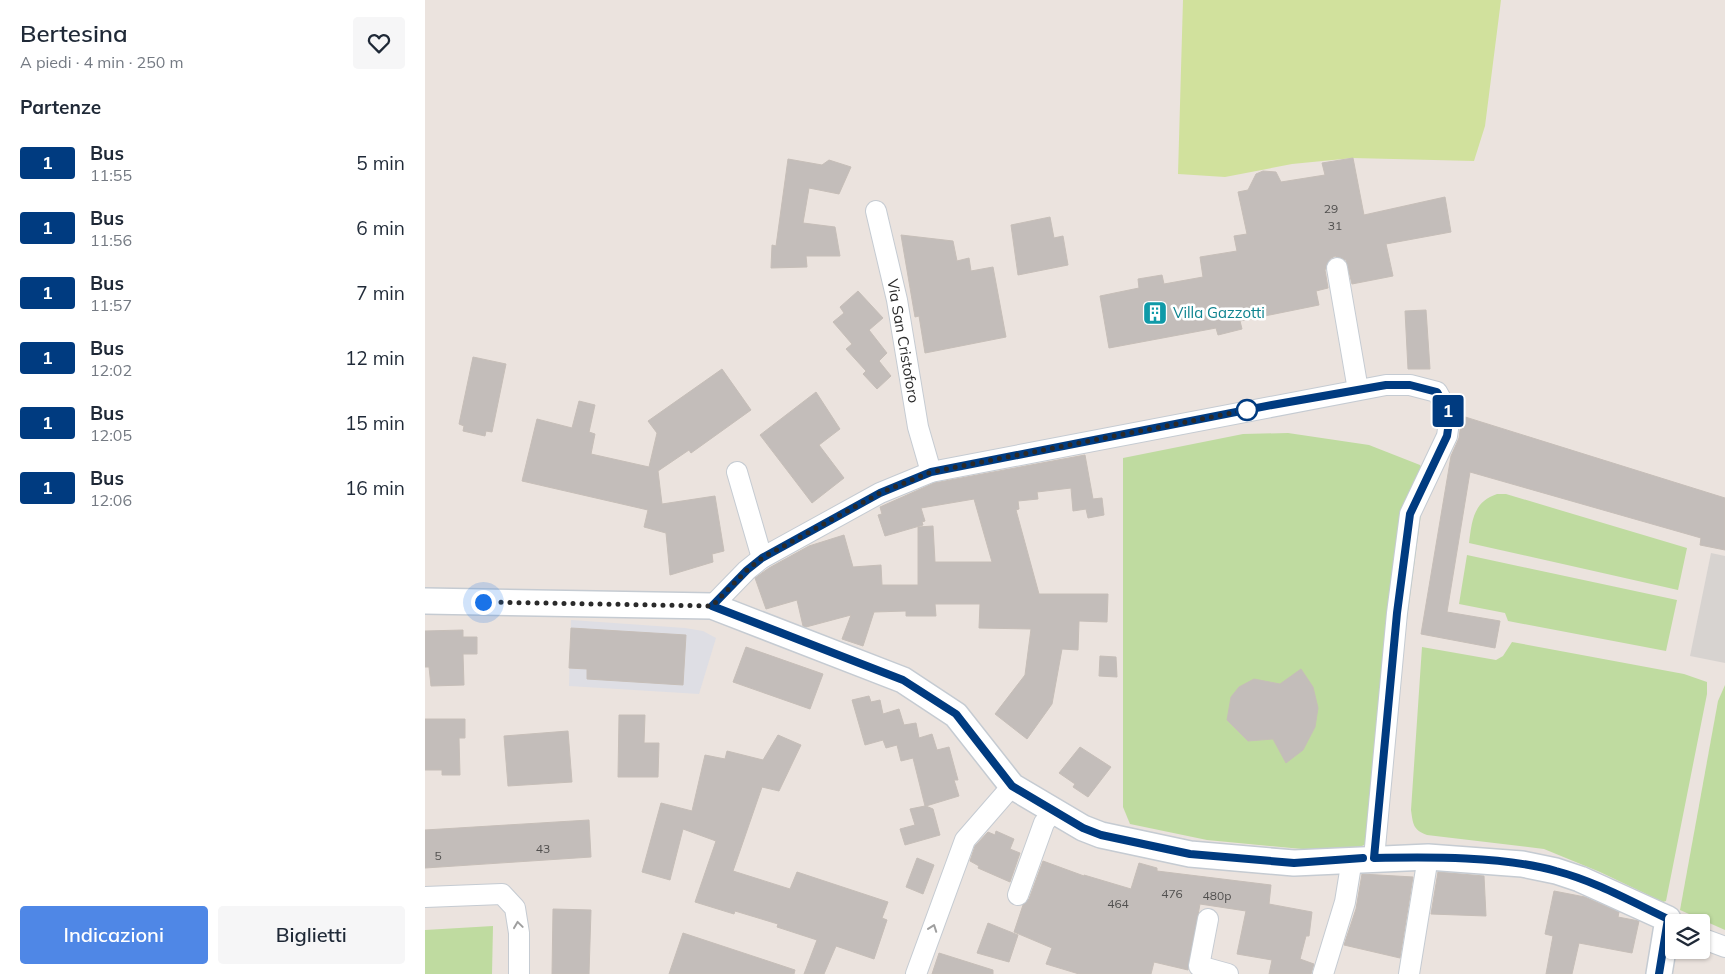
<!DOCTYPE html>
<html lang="it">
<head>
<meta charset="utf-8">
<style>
  body { margin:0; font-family:Mulish,sans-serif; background:#f6f6f7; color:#1f2937; height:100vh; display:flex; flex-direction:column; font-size:19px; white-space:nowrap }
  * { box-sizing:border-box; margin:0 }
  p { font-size:16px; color:#747a83 }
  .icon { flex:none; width:28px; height:28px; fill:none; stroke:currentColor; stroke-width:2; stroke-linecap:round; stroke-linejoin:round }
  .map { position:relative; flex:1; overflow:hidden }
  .panel { display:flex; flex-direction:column; background:#fff; width:425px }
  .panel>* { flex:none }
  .badge { padding:0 10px; border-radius:4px; font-size:18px; line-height:32px }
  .buttons { position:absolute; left:1240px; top:914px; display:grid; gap:10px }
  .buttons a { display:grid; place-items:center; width:45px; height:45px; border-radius:5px; background:#fff; box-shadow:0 1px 4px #0004; font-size:25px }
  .you { position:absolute; width:25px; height:25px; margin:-12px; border:4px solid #fff; border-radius:50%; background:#1a73e8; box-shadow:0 0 0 8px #1a73e833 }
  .map>.badge { position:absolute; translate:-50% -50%; box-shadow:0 0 0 2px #fff }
  h2 { padding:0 20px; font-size:19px; line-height:45px }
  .round { display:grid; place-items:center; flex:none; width:52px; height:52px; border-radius:5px; background:#f6f6f7 }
  .head { display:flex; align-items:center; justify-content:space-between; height:85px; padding:0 20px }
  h1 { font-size:24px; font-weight:600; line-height:38px }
  .button { display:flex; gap:10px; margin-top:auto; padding:10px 20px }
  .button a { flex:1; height:58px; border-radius:5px; background:#4f87e6; color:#fff; font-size:20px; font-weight:600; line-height:58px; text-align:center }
  .button a+a { background:#f6f6f7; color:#1f2937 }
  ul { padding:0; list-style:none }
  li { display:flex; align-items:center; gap:15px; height:65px; padding:0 20px }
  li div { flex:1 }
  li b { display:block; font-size:19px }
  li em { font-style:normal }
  li .badge { min-width:55px; font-weight:700; text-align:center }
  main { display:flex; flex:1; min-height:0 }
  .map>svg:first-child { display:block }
</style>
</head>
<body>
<main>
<section class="panel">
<div class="head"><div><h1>Bertesina</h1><p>A piedi · 4 min · 250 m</p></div><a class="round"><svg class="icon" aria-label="heart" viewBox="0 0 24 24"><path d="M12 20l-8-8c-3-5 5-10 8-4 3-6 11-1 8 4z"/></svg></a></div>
<h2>Partenze</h2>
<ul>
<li><span class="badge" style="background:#003b80;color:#fff">1</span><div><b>Bus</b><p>11:55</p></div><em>5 min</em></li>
<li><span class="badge" style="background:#003b80;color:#fff">1</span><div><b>Bus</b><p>11:56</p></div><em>6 min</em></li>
<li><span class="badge" style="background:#003b80;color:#fff">1</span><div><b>Bus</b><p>11:57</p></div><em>7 min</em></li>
<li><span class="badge" style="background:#003b80;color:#fff">1</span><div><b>Bus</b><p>12:02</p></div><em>12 min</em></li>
<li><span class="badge" style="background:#003b80;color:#fff">1</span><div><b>Bus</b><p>12:05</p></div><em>15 min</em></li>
<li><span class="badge" style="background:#003b80;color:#fff">1</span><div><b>Bus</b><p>12:06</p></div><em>16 min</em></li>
</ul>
<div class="button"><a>Indicazioni</a><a>Biglietti</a></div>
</section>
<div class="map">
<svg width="1300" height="974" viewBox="0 0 1300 974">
  <rect width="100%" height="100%" fill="#ebe3de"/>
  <polygon fill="#dedee4" points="146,620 260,628 278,631 291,638 274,694 144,686"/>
  <g fill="#bfdba0">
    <polygon points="863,433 944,445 995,465 1001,476 953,838 929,850 877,849 782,840 705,824 698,807 698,458 818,434"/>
    <path d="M1072,494H1081L1262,548L1253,590L1044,543C1047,521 1048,502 1072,494Z"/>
    <polygon points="1042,555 1252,600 1241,651 1083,621 1080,613 1034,604"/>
    <path d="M1087,642L1259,674L1282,682V694L1241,901L1238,902L1175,872L1119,849L1002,835C988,830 988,824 986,810L997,647L1071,660L1078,656Z"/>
    <polygon points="1300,685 1300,930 1255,910 1293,701"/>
    <polygon points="68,926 67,974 0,974 0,930"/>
  </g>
  <polygon fill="#d1e19d" points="758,0 1076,0 1060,126 1049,161 928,158 867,164 800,177 753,174"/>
  <polygon fill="#d7d3d0" points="1286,553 1300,556 1300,663 1265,656"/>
  <g fill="#c3bdba" stroke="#c6beb8">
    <polygon points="928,158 939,215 1020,197 1026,232 961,244 968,276 927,284 921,260 910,256 905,259 900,270 903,288 891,291 894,305 815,321 817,329 793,335 791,328 684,348 675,296 714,288 713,279 737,275 739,284 778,277 775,257 812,251 809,236 822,234 813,192 823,190 831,174 838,171 851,172 856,182 900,175 897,163"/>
    <polygon points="363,159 397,165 404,160 426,167 414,194 384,188 378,223 410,227 415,256 381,256 382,267 346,268 347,245 351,246"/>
    <polygon points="625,217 629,238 638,236 643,265 593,275 586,225"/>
    <polygon points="476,235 528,241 532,261 544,258 546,271 568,267 581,337 500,353 494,316 490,317"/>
    <polygon points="433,291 458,318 444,330 462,353 454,361 466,376 452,389 438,374 441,371 421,349 427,344 408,322 419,313 415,307"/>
    <polygon points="1001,310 1005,369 983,369 980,311"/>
    <polygon points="48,357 81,364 67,432 61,431 60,436 38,431 39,426 34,424"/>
    <polygon points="297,369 326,410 266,453 264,450 233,471 237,504 290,496 299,551 287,554 288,562 245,575 241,533 219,527 223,510 97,481 112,419 147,428 154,401 170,405 164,432 170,434 166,454 224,467 232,433 223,421"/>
    <polygon points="391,392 415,429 394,445 419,478 387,503 335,435"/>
    <polygon points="1037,416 1300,498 1300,550 1275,545 1276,538 1045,472 1022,612 1075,621 1070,648 996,634 1026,456 1034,438"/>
    <polygon points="660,455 668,499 677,498 679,515 663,518 661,509 648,511 646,488 612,492 613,499 593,501 594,509 591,510 614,594 683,594 682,622 654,621 653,650 637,649 627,704 602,739 570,714 600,675 606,629 554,628 555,604 510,604 511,616 481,616 481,611 449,612 438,646 417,639 426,615 381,627 378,626 372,600 341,609 330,578 344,568 384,546 419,535 428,567 456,565 457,585 493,585 493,527 508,526 510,562 567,562 549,499 496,508 500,521 497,522 498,525 460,536 453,515 457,514 455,507 509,483"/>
    <polygon points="146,628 261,635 258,685 162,679 162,669 144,668"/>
    <polygon points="38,630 38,637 52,637 52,654 38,654 39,685 6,686 4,667 0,667 0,631"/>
    <polygon points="321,647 398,674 385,709 308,682"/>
    <polygon points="675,656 691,657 692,677 674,676"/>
    <polygon points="876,669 888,687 893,708 890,727 878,750 861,763 848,739 823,741 802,720 806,697 814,687 829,679 855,684"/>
    <polygon points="444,696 446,702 455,700 458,714 474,709 479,725 491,723 494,738 507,734 512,750 524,747 533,780 529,780 534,796 501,806 508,809 515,835 480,845 475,829 490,825 485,809 500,806 488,758 476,761 472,745 461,748 458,740 440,745 427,700"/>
    <polygon points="194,715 220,715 219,743 234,743 233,777 193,777"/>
    <polygon points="0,719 40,719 40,738 34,738 35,775 17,775 17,770 0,770"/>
    <polygon points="143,731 147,782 83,786 79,736"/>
    <polygon points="353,735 376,745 354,791 337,787 308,871 365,889 372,872 463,902 457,918 462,920 449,959 411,946 399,974 379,974 392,940 352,927 353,924 310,911 309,914 270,902 291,841 258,829 245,880 217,872 236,803 267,811 280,755 300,759 302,751 338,760"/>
    <polygon points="655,747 686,767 663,797 648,787 650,784 634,773"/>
    <polygon points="164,820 166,857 0,868 0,830"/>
    <polygon points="571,831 589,839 585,849 595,853 585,882 553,868 554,866 545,861 550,846 563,832 570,835"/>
    <polygon points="492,858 509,865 498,894 481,887"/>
    <polygon points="618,861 659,876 659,875 706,889 714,863 732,868 732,871 846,885 844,904 887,912 884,936 881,936 875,959 889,964 886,974 844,974 847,960 812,954 821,911 775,904 763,970 729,962 726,974 654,974 621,964 627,948 589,932 598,905 604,899"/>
    <polygon points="1013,872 1059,876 1061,916 1006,914"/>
    <polygon points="937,874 988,877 975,958 919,945 931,909"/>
    <polygon points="1129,891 1160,897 1194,912 1193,917 1214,921 1207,953 1154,943 1147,974 1121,974 1128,936 1120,934"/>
    <polygon points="128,909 166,910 164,974 127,974"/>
    <polygon points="563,923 593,935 584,962 552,953"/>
    <polygon points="258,933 370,970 369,974 244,974"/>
    <polygon points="514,953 568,970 568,974 507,974"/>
  </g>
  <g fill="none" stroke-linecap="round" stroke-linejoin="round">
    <defs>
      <g id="minor">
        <polyline points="451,211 472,300 493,427 506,472"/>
        <polyline points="912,268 933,390"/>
        <polyline points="312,472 337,558"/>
        <polyline points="287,606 322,570 337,558 455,493 506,472 961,385 985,385 1012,392 1025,415 1022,436 985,514 972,613 949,858"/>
        <polyline points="593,895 619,823 628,811"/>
        <polyline points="0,897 77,894 90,908 94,933 94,974"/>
        <polyline points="783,919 774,966 803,974"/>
        <polyline points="1276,938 1300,947"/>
        <polyline points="491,974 540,840 587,786"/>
        <polyline points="898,974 920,902 927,859"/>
        <polyline points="984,974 1003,857"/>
      </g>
      <polyline id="tertiary" points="0,601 287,606 478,680 531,715 587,786 658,828 676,835 765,854 869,863 1003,857 1097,864 1131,871 1155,879 1243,919 1234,974"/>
    </defs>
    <use href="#minor" stroke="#c5cbd2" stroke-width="22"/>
    <use href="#tertiary" stroke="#c5cbd2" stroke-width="28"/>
    <use href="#minor" stroke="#fff" stroke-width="20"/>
    <use href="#tertiary" stroke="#fff" stroke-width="25"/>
  </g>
  <defs><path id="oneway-chevron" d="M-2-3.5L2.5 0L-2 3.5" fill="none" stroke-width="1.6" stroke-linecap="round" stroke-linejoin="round" transform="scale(1.25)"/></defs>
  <g stroke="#9f9f9f">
    <use href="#oneway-chevron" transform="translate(93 925) rotate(-98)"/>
    <use href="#oneway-chevron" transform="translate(508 928) rotate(-70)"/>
  </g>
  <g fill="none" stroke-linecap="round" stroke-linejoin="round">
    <defs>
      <path id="line" d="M938,858L869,863L765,854L676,835L658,828L587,786L531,714L478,680L287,606L322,570L337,558L455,493L506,472L847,405L961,385H985L1012,392L1025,415L1022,436L985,514L972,613L949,858C1004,857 1078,856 1131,871C1170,881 1207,902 1243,919L1234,974"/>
    </defs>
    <use href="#line" stroke="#fff" stroke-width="11"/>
    <use href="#line" stroke="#003b80" stroke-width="8"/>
    <polyline stroke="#2a2a2a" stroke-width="5" stroke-dasharray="0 9" points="58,602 287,606 322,570 337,558 455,493 506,472 822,410"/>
  </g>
  <defs>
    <symbol id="building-square" viewBox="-11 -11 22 22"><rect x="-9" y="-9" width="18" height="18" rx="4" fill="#0f9aa8" stroke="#fff"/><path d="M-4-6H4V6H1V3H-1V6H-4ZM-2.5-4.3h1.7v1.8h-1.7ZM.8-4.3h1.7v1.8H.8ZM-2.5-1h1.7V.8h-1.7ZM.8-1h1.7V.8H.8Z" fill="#fff"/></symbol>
  </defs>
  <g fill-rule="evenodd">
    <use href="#building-square" x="716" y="299" width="28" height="28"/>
  </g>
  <circle fill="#fff" stroke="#003b80" stroke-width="2.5" cx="822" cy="410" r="10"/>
  <g text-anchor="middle" stroke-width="5" stroke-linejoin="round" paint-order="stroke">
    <g font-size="12" fill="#504f4e">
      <text x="906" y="213">29</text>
      <text x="910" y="230">31</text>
      <text x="118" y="853">43</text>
      <text x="13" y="860">5</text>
      <text x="747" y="898">476</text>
      <text x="792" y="900">480p</text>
      <text x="693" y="908">464</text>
    </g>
    <g font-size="15" fill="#0d838f" stroke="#fff" text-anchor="start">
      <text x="748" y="318">Villa Gazzotti</text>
    </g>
    <g font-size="15" fill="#2a2a2a" stroke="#fff">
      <text transform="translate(478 341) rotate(80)" y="5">Via San Cristoforo</text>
    </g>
  </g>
</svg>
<div class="buttons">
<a><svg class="icon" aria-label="layers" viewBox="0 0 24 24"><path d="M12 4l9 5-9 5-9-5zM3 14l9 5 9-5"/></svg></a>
</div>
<div class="you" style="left:58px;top:602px"></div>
<b class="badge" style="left:1023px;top:411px;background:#003b80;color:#fff">1</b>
</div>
</main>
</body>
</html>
